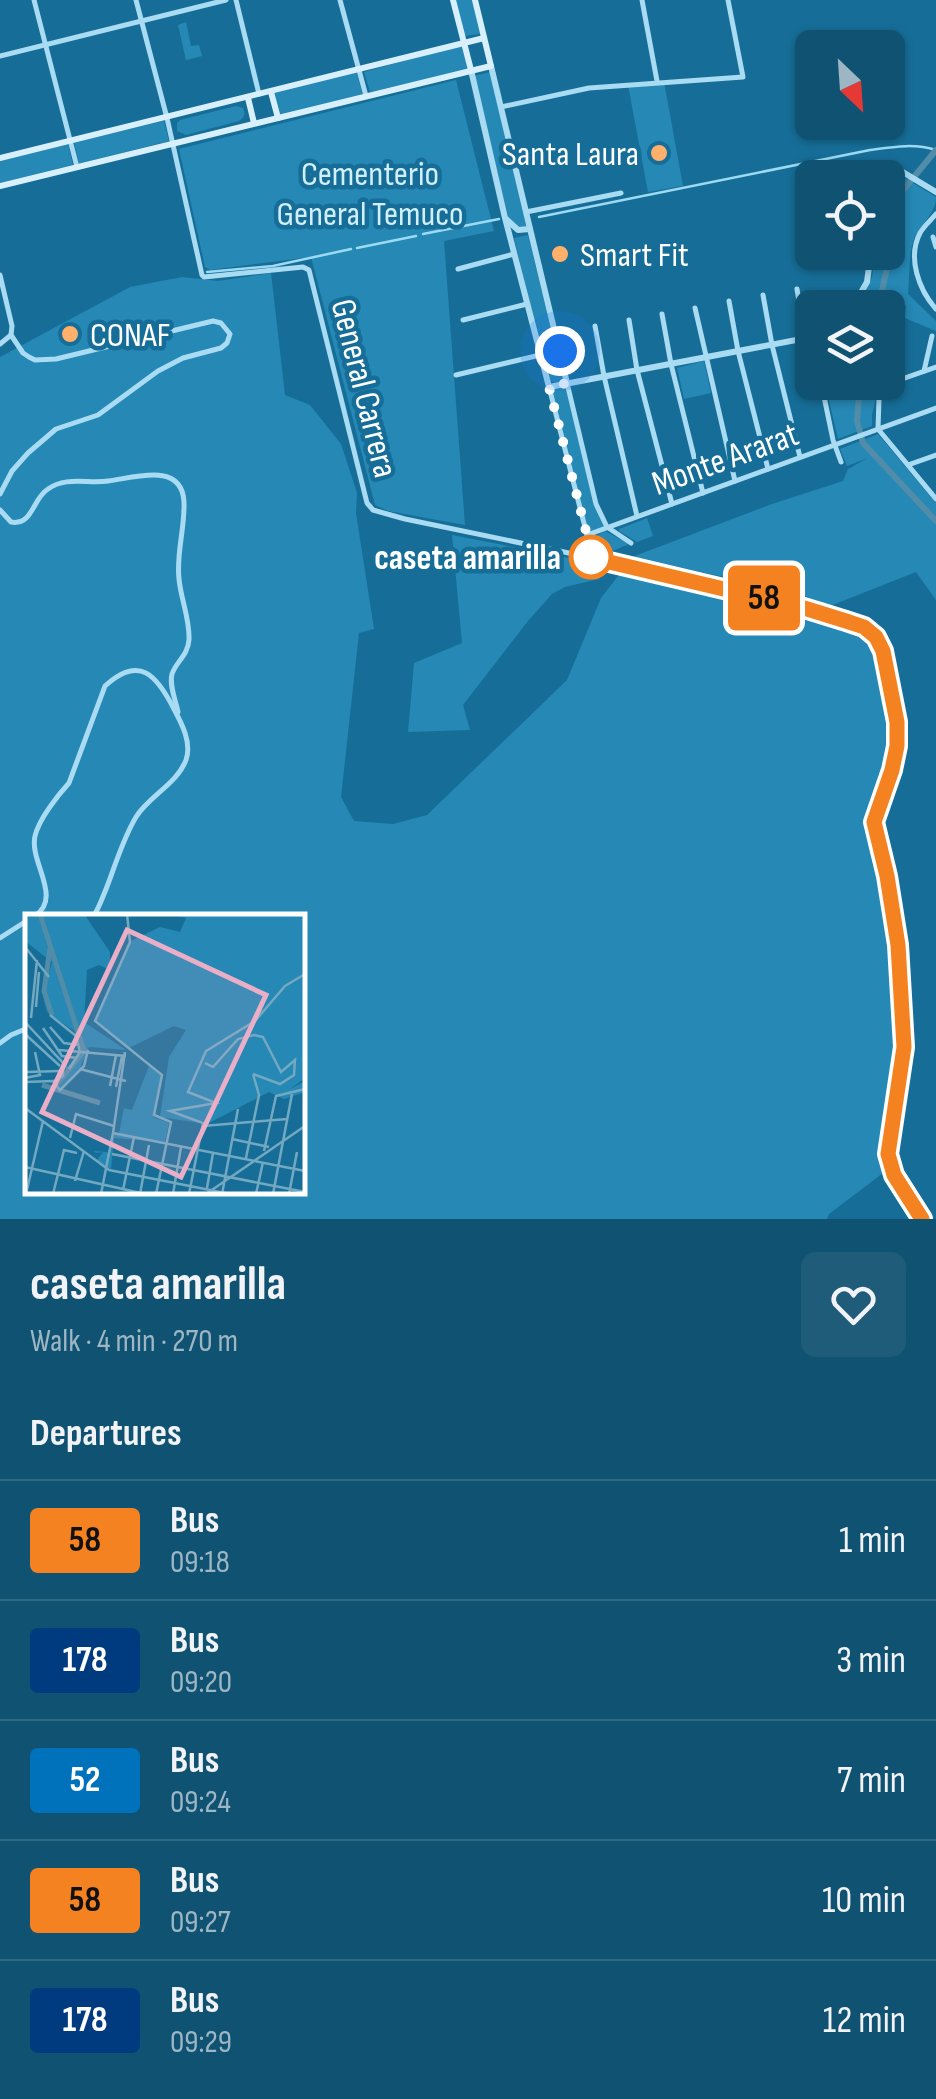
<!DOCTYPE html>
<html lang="en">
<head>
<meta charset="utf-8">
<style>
  body { margin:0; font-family:"Sofia Sans Condensed",sans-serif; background:#1e5c7a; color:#f1f3f6; height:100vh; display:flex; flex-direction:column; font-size:38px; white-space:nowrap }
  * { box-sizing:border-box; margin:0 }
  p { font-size:32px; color:#9cb6c4 }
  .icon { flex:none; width:55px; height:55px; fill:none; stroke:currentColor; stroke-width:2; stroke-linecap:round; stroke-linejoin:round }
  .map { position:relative; height:1219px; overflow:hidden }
  .drawer { display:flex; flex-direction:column; background:#105272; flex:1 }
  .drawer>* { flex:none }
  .badge { padding:0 20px; border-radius:8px; font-size:35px; line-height:65px }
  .needle { width:65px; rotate:155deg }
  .buttons { position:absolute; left:795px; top:30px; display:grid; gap:20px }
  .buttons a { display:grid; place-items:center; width:110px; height:110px; border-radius:15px; background:#105272; box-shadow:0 2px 8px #0004; font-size:50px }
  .you { position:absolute; width:50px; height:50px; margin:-25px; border:8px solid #fff; border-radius:50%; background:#1a73e8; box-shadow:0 0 0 15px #1a73e833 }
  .map>.badge { position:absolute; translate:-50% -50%; box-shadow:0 0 0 5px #fff }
  h2 { padding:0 30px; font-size:38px; line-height:90px }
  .round { display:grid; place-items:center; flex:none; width:105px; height:105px; border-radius:15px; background:#1e5c7a }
  .headline { display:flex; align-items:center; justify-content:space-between; height:170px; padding:0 30px }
  h1 { font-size:48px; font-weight:700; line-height:75px }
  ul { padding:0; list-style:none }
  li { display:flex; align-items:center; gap:30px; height:120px; padding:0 30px; border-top:2px solid #306984 }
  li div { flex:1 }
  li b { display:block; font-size:38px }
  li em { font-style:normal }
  li .badge { min-width:110px; font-weight:700; text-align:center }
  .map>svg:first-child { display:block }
</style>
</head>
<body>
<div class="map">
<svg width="936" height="1219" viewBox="0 0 936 1219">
  <rect width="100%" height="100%" fill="#166e98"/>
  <g fill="#2588b5" fill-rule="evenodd">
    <polygon points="455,0 473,0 480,34 464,36"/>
    <polygon points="186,22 191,46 199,45 202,56 186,60 178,25"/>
    <polygon points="462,45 469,69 370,92 364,72"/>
    <polygon points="356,71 363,96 278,116 272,92"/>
    <polygon points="490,72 527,228 520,228 509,221 474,76"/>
    <polygon points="456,80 494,231 444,241 465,525 388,511 375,505 311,257 210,270 205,267 179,149"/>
    <polygon points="664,82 683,186 648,192 628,85"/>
    <path d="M236,106L243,108C246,114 244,118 239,121L186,135L177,131V123L180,120Z"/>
    <polygon points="164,121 169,141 79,164 74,142"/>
    <polygon points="68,144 73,165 0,183 0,161"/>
    <path d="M900,175L936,197C936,215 919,224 913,242C908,258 910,277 908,294L936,321V331L905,318L906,306L900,303L888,354V308H857L872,277L875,253L888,252V195Z"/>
    <polygon points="528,235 563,378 557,383 549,381 514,238"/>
    <path d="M271,273L285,395L310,405L341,444L357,493L356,513L374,629L359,633L341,797L354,821L393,824L427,815L567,680L601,598L618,576L636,567L786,607L840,619L867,629L879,641L896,715L897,743L893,762L878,775L881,787L870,816L871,839L883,876L895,942L902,1047L885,1152L887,1170L829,1214L827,1219H0V357L130,287L182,277L218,281ZM28,916H302V1192H28Z"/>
    <polygon points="704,361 711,393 684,399 677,368"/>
    <polygon points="825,383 879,383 872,415 872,426 838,439"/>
    <polygon points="566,385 593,498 605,526 588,533 551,388"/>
    <polygon points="878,434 936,503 936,600 916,572 830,606 797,593 632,557 772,504 843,481 848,469 868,458 847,466 840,449"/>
    <polygon points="647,518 653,536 637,542 619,531 619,529"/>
    <polygon points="605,531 629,544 603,555 591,547 591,539"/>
    <polygon points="452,535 605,565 599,579 565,587 552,594 528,621 463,705 470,730 408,732 414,663 462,643"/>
  </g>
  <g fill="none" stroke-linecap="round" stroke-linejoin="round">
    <g stroke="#9cdaf4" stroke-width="2.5">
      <path d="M539,217L870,150C892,147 914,143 936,150"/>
      <polyline points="423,234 499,219"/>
      <polyline points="357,248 416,236"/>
      <polyline points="207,272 273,266 351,249"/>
    </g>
    <g stroke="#518da9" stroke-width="6">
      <polyline points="878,308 888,264 890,233 901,193 936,150"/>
      <polyline points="860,382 857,421 863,443 936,521"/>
    </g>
    <g stroke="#a9dbf2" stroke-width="5">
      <polyline points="34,0 77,167"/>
      <polyline points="136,0 167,118 202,275 204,277 303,267 309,270 367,503 373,510 405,519 588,557 587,535 549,387"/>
      <polyline points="236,0 259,94"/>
      <polyline points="340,0 366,96"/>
      <polyline points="642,0 657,81"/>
      <polyline points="0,56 226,0"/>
      <polyline points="501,107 589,88 743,77 728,0"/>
      <polyline points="526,212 621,193"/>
      <path d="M936,214C931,220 924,226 920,233C907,258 919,290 936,309"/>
      <polyline points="933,237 936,247"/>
      <polyline points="458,269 514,254"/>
      <polyline points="0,275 12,326 11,335"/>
      <polyline points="797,289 805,339"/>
      <polyline points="763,295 772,345 800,457"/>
      <polyline points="729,301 738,351 768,469"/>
      <polyline points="695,308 735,481"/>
      <polyline points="662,314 671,364 703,493"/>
      <polyline points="463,320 527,304"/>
      <polyline points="629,320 637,370 672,504"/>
      <polyline points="595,326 604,376 637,516"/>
      <polyline points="0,344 11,335"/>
      <polyline points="888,364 901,306"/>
      <polyline points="924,371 932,336"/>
      <polyline points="456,375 540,355"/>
      <polyline points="821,382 833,440 841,462"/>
      <polyline points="882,382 879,399 878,429 936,499"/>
      <polyline points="567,383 596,504 607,527 631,543"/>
      <polyline points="882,386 936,367"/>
      <polyline points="908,465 936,455"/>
      <polyline points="0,494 12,471 28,453 56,429 98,415 158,371 183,358 221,348 227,343 230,334 221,323 213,321 56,359 35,360 29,357 23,353 11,335"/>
      <path d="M0,510L11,522C33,526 32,499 48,489C66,476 88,484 108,481C134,478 182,461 184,502C185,528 176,554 179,579C181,600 190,619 189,640C188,655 176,662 172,674C169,686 176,701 178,712"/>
      <polyline points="587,535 936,408"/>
      <polyline points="608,561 804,608 846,621 864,627 876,637 883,651 897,722 897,746 892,770 875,822 887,876 898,945 903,1047 888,1154 894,1175 922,1219"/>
      <path d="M35,916C63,897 29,862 35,836C39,819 58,795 69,783L105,686C140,654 157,676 174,709C182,724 192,743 186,760C177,784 149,796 136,817C117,849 111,885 94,916"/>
      <polyline points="0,938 28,920"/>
      <polyline points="0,1043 11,1035 28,1028"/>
    </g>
    <g stroke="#a9dbf2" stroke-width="6">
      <polyline points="491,66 567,383"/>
      <polyline points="471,70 505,218 549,387 812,337"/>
      <polyline points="888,184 896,168 936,192"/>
      <polyline points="506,219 518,230 530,229"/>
      <polyline points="852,308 867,282 871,252"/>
      <polyline points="588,557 608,561"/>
    </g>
    <g stroke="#d8f0fc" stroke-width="6">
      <polyline points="453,0 471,70"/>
      <polyline points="271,92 278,118"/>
      <polyline points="248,98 254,123"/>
      <polyline points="0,158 484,38"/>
      <polyline points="0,186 491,66 475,0"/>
    </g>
  </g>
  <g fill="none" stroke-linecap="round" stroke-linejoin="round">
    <defs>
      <polyline id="line" points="588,557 804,608 846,621 864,627 876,637 883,651 897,722 897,746 892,770 874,822 887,876 898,945 904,1047 888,1154 894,1175 922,1219"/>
    </defs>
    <use href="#line" stroke="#fff" stroke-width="22"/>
    <use href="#line" stroke="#f58220" stroke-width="15"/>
    <polyline stroke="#fff" stroke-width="10" stroke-dasharray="0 18" points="560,351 567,383 549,387 587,535 588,557 591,557"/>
  </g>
  <g fill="#ffb06a" stroke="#166e98" stroke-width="4">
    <circle cx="659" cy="153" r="10"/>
    <circle cx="560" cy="254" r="10"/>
    <circle cx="70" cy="334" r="10"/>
  </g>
  <circle fill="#fff" stroke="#f58220" stroke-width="5" cx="591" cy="557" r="20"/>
  <g text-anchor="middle" stroke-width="9" stroke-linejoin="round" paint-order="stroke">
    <g font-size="35" fill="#fff" stroke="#166e98" text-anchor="start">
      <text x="639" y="165" text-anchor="end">Santa Laura</text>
      <text x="580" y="266">Smart Fit</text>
      <text x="90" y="346">CONAF</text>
    </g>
    <g font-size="35" fill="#d1effc" stroke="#166e98">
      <text x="370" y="185">Cementerio<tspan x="370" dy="40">General Temuco</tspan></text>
    </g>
    <g font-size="35" fill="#fff" stroke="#166e98">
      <text transform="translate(365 388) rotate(76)" y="12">General Carrera</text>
      <text transform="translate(725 458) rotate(-20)" y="12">Monte Ararat</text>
    </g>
    <g font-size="35" font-weight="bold" fill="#fff" stroke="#166e98" text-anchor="end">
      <text x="561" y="569">caseta amarilla</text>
    </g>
  </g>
  <g transform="translate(25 914)">
    <rect width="280" height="280" fill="#166e98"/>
    <path d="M0,0H59L85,38V56L74,51L62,56L59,108L101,136L64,133L55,154L35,174L31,168L42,156L32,138L44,154L56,137L49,117L22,98L18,82L27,48L0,27ZM147,0H280V164L265,175L280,167V178L259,185L244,178L182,210L135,203L144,143L161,116L149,112L104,134L70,106L106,27L135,13L155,18L161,4ZM124,152L136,162L128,203L144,209L140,228L89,224L86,255L81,253L59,236L72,246L78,238L71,239L69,237L82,238L84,240L88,220H94L99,194L107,196Z" fill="#2588b5"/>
    <path fill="none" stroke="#518da9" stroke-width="5" d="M15,0L59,137L28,175M25,34L19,77L27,101M17,171L75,189"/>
    <path fill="none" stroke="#73a8c1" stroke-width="2.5" d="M102,0L105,28L70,107L137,161L129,201L146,208L131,280M0,33L24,63M11,93L14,58M25,101L51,122L55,138L44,155M6,104L12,46M0,108L38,149V162L29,167M25,113L39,129L54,131M18,114L37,142L52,144M0,120L35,152M34,136L101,142M180,149L188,153L213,125L229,121L238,123L256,158L270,146L269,161L255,170L228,160M55,155L101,167M0,158L36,157M0,164L15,161L10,138M0,168L28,167L35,176L59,152L63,136M85,172L91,141M91,173L97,142M0,194L84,256M178,212L262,205M88,219L100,138M45,224L51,200L89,212M207,225L244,233M239,237L251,182L280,175M87,240L280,278M221,244L234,181L228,160M0,253L120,280M84,256L205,280M50,267L59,237M182,274L188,239M98,276L109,223M1,280L18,207M28,280L39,236L52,239M76,280L88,219L280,257M115,280L124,231M148,280L156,233M164,280L178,209L145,197L191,189L163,178L181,137L230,107L260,72L280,60M181,280L280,212M197,280L213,195M231,280L238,248M248,280L267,180M264,280L272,238"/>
    <path fill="#eaaec6" fill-opacity="0.15" stroke="#eaaec6" stroke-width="5" d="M102,16L241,81L156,263L17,198Z"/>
    <rect width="280" height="280" fill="none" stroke="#fff" stroke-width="5"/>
  </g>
</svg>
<div class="buttons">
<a><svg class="needle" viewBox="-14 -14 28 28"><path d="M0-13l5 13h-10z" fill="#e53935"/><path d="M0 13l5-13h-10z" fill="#9cb6c4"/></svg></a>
<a><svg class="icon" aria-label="locate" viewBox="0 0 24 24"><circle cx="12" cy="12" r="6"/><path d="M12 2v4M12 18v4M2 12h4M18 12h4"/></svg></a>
<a><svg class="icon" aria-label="layers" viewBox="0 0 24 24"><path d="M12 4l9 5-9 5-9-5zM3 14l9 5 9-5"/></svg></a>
</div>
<div class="you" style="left:560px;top:351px"></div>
<b class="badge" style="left:764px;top:598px;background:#f58220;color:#111">58</b>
</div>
<section class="drawer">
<div class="headline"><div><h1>caseta amarilla</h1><p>Walk · 4 min · 270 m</p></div><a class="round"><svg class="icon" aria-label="heart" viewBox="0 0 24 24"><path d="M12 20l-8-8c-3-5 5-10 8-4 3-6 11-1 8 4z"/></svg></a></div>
<h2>Departures</h2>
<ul>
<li><span class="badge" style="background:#f58220;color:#111">58</span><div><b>Bus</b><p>09:18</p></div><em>1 min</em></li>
<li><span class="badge" style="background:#003b80;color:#fff">178</span><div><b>Bus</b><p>09:20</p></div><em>3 min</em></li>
<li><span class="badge" style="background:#0072bc;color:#fff">52</span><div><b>Bus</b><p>09:24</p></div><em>7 min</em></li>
<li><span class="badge" style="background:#f58220;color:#111">58</span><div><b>Bus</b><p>09:27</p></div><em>10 min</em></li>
<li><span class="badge" style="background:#003b80;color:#fff">178</span><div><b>Bus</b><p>09:29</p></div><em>12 min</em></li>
</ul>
</section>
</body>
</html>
